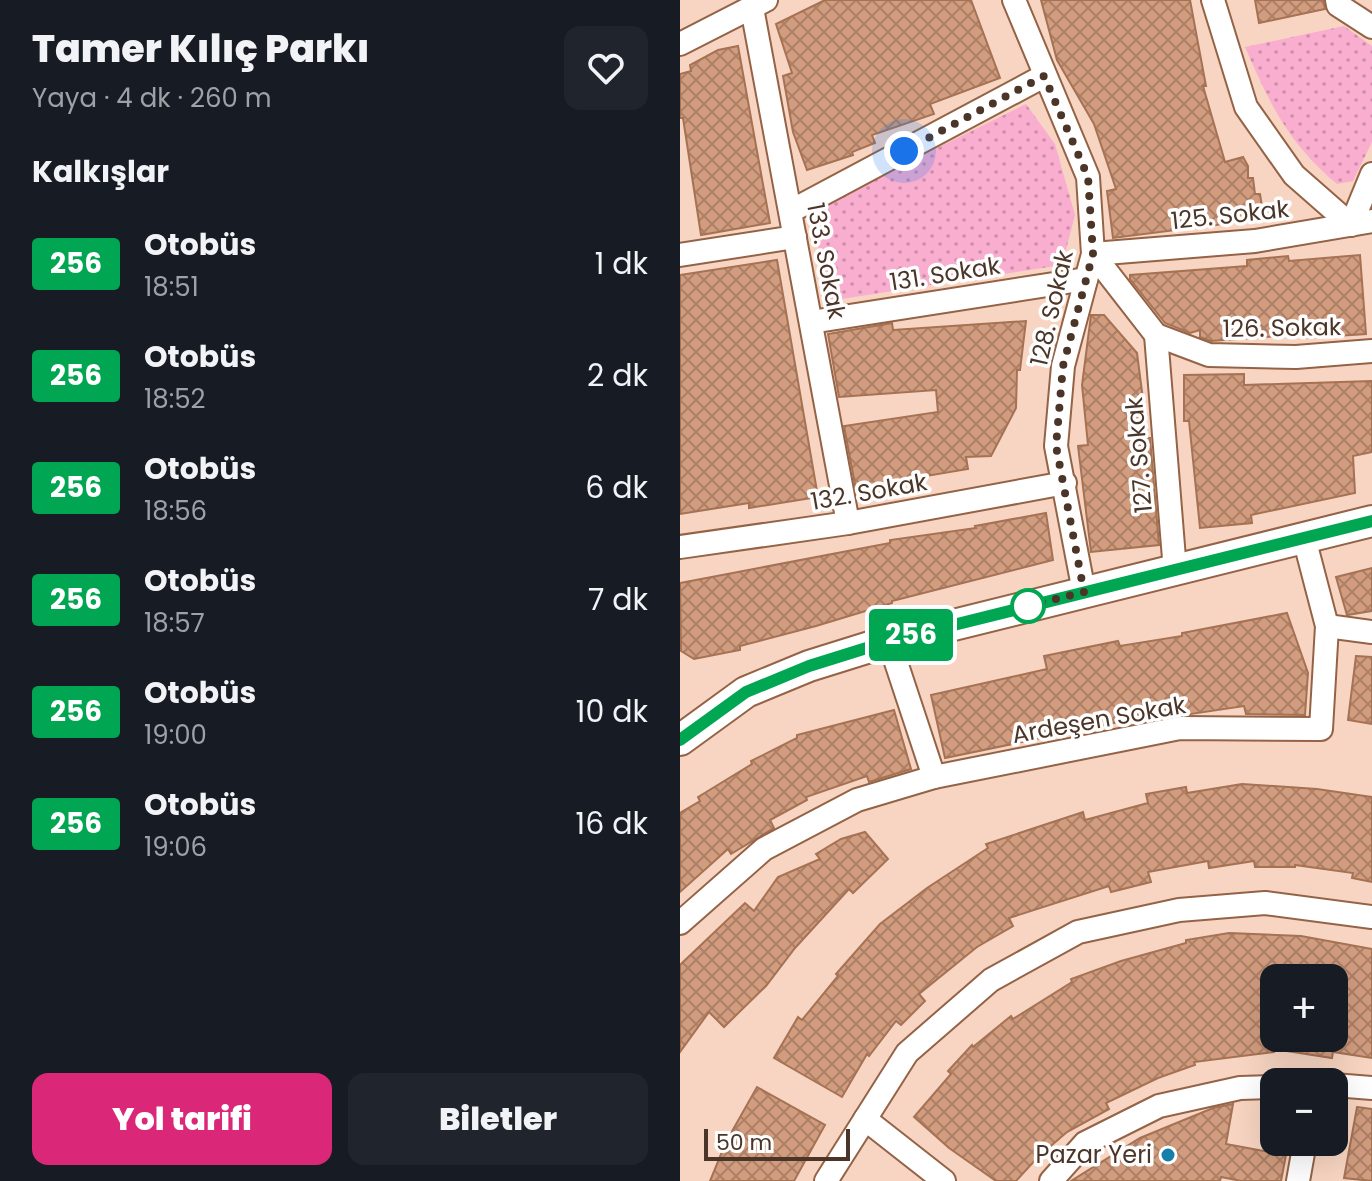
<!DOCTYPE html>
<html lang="tr">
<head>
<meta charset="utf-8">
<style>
  body { margin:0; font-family:Poppins,sans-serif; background:#20242c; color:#f1f3f6; height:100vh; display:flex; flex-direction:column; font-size:30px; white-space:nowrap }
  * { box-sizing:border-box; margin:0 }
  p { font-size:26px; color:#9ea1a6 }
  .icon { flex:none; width:44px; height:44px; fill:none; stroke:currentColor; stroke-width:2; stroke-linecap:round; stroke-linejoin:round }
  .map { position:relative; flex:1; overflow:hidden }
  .sheet { display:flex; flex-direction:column; background:#171b24; width:680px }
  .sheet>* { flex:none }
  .badge { padding:0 16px; border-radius:6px; font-size:28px; line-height:52px }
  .tools { position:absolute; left:580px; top:964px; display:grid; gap:16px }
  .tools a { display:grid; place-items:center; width:88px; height:88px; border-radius:16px; background:#171b24; box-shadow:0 8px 32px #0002; font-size:40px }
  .scale { position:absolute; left:24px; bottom:20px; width:146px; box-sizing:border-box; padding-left:8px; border:4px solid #4b3528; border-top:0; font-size:22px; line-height:28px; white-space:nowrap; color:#4b3528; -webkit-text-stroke:6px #fefefe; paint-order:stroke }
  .you { position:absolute; width:40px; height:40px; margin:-20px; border:6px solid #fff; border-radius:50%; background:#1a73e8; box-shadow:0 0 0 12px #1a73e833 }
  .map>.badge { position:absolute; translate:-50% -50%; box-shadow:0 0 0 4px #fff }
  h2 { padding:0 32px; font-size:30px; line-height:72px }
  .round { display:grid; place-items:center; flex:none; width:84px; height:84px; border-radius:16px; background:#20242c }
  .summary { display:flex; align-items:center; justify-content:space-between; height:136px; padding:0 32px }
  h1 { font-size:38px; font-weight:800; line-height:60px }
  .action { display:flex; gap:16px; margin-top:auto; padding:16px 32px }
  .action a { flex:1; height:92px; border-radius:16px; background:#db2777; color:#fff; font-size:32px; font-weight:800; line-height:92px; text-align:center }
  .action a+a { background:#20242c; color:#f1f3f6 }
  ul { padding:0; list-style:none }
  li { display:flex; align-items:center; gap:24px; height:112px; padding:0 32px }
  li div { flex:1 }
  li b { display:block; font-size:30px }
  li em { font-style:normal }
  li .badge { min-width:88px; font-weight:700; text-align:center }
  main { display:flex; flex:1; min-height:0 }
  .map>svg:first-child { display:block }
</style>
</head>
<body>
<main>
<section class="sheet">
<div class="summary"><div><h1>Tamer Kılıç Parkı</h1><p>Yaya · 4 dk · 260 m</p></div><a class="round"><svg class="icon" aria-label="heart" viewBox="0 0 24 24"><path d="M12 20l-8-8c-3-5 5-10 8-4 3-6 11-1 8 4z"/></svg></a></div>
<h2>Kalkışlar</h2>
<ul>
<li><span class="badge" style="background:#00a651;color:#fff">256</span><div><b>Otobüs</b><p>18:51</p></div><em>1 dk</em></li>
<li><span class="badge" style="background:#00a651;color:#fff">256</span><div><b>Otobüs</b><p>18:52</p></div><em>2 dk</em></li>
<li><span class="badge" style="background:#00a651;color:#fff">256</span><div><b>Otobüs</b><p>18:56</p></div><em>6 dk</em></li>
<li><span class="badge" style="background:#00a651;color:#fff">256</span><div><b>Otobüs</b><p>18:57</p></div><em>7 dk</em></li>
<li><span class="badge" style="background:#00a651;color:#fff">256</span><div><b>Otobüs</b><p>19:00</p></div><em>10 dk</em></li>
<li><span class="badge" style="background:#00a651;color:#fff">256</span><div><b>Otobüs</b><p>19:06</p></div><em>16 dk</em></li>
</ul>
<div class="action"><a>Yol tarifi</a><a>Biletler</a></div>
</section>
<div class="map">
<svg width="692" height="1181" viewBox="0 0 692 1181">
  <defs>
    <pattern id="grass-dots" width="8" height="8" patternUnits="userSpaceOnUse" patternTransform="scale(2)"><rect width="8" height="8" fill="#f9aed0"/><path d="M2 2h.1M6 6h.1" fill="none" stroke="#cc8ea9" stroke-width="1.8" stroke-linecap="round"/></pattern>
    <pattern id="building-cross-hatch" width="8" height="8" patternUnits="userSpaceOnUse" patternTransform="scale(2)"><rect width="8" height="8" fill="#d29c7e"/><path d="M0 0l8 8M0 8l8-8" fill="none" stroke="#ac8067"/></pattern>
  </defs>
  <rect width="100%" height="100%" fill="#f8d5c2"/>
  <g fill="url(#grass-dots)">
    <path d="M664,26L692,46V142L673,181L657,184C609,144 589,103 565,47Z"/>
    <polygon points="346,104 375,144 395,215 382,265 142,302 137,223 152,200"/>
  </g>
  <g fill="url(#building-cross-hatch)" stroke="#a57254" stroke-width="2" fill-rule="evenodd">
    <polygon points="145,0 291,0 320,78 250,104 254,114 192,135 195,143 172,152 173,155 127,170 113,132 103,76 112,73 96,24"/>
    <polygon points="361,0 510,0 526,86 523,86 545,162 563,157 568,166 568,178 573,178 575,194 580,194 584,219 433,238 427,191 436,189 414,124 377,60"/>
    <polygon points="575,0 643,0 645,9 579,23"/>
    <polygon points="58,46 90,223 21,235 3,118 0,118 0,74 11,71 10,65 38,50"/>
    <polygon points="680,255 686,334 625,338 625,334 531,341 520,337 520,330 510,333 485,323 450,279 450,275 567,266 567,260 608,256 609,261"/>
    <polygon points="97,260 138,497 69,508 69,503 0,514 0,275"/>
    <polygon points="411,315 424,315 457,353 468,438 470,438 479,545 411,552 398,446 408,445 402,385"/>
    <polygon points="346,321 340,370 337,370 336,408 311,456 286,457 288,469 228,479 228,482 176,490 164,426 258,412 256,390 159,397 148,334 212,323 213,330"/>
    <polygon points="564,374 564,385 692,381 692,452 673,456 675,493 571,515 572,523 520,528 509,421 504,421 504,375"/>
    <polygon points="366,513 373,560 212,601 212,603 136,626 60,646 60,650 14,659 1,651 0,583 210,543 210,540 296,528 295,526"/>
    <polygon points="692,568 692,611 667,615 656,577"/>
    <polygon points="607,613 628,673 625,715 566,714 564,706 464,721 463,717 265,758 251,695 367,669 364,656 438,641 440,646 502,636 502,633"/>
    <polygon points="676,656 692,657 692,724 668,720"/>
    <polygon points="214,710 231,769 189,782 187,776 126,797 127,800 90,820 94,828 51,854 48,849 0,892 0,813 20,801 18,797 72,764 71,761 117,738 117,735"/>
    <polygon points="562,784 637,789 692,797 692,882 672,878 673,873 615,865 615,867 575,867 574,861 529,868 528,861 468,872 471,882 431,892 429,886 329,918 333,926 297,947 239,994 245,1001 221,1025 216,1021 189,1056 187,1054 162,1097 94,1058 118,1017 122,1020 158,976 156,974 200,924 247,888 308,848 306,844 403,812 405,820 468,803 466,794 506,787 507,793"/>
    <polygon points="185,832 208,859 173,893 169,889 115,948 86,986 44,1027 29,1012 0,1052 0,965 65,903 74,911 98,877 140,859 136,854 161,839"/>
    <path d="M549,933L621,936L692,949V1058L653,1052L652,1058L594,1049V1052L514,1062L515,1065L478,1078L426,1103L429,1109L387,1132L358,1157L336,1181H316L269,1148L234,1117L271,1074L268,1071L292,1045L293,1047L331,1016L333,1019L392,982L391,979L441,961L506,943V940ZM594,978H654V1038H594Z"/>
    <polygon points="77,1087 145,1125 114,1181 30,1181 46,1142"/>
    <polygon points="553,1104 546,1144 606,1155 601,1181 561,1181 541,1177 540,1181 391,1181 460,1138 533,1108"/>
    <polygon points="677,1107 692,1109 692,1181 664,1178"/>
  </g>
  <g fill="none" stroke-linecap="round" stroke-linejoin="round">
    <defs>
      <g id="street">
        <polyline points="334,0 408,177 413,254 383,366 376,446 404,592"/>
        <polyline points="533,0 566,107 614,175 671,225 692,174"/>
        <polyline points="657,0 658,5 692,27"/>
        <polyline points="72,8 168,523"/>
        <polyline points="0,44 86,0"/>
        <polyline points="111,211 364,76"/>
        <polyline points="413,254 476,335 529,355 616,357 692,351"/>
        <polyline points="413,254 575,241 692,221"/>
        <polyline points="0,255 115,237"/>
        <polyline points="131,322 406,279"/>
        <polyline points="476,335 495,571"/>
        <polyline points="0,547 168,523 385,483"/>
        <polyline points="647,626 692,632"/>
        <polyline points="209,641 254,777"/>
        <polyline points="0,923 84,849 177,800 254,777 500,728 641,729 647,626 624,538"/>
        <polyline points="654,1085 692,1088"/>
        <polyline points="185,1119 264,1181"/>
        <polyline points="146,1181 227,1053 311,980 398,932 499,910 585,903 692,917"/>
        <polyline points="371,1181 405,1143 479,1106 560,1088 594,1087"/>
        <polyline points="618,1181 625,1142"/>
      </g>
      <polyline id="secondary" points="0,740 66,692 129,666 209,641 692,521"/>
    </defs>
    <use href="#street" stroke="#946346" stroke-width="26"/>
    <use href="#secondary" stroke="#946346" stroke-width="34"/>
    <use href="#street" stroke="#fff" stroke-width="22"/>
    <use href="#secondary" stroke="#fff" stroke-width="30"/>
  </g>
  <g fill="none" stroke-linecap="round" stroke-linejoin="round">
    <defs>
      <polyline id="line" points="0,740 66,692 129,666 209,641 692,521"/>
    </defs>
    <use href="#line" stroke="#fff" stroke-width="18"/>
    <use href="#line" stroke="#00a651" stroke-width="12"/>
    <polyline stroke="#4b3528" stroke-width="8" stroke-dasharray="0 14.4" points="224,151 364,76 408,177 413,254 383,366 376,446 404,592 348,606"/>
  </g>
  <circle fill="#fff" stroke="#00a651" stroke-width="4" cx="348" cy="606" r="16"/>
  <circle fill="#147fa8" stroke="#fefefe" stroke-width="3" cx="488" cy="1155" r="8"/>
  <g text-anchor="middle" stroke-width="7" stroke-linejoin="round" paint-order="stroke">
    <g font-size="24" fill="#4b3528" stroke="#fefefe">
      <text transform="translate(550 215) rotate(-6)" y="8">125. Sokak</text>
      <text transform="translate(146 261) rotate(79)" y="8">133. Sokak</text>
      <text transform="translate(265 274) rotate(-9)" y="8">131. Sokak</text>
      <text transform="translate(372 308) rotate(-77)" y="8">128. Sokak</text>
      <text transform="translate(602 328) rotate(-1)" y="8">126. Sokak</text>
      <text transform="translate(459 455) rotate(-95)" y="8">127. Sokak</text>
      <text transform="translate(189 492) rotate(-10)" y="8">132. Sokak</text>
      <text transform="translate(419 720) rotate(-10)" y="8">Ardeşen Sokak</text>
    </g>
    <g font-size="24" fill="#4b3528" stroke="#fefefe" text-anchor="end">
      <text x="472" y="1163">Pazar Yeri</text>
    </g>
  </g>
</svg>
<div class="tools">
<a>+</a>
<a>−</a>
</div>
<div class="scale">50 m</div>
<div class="you" style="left:224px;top:151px"></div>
<b class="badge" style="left:231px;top:635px;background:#00a651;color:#fff">256</b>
</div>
</main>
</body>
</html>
